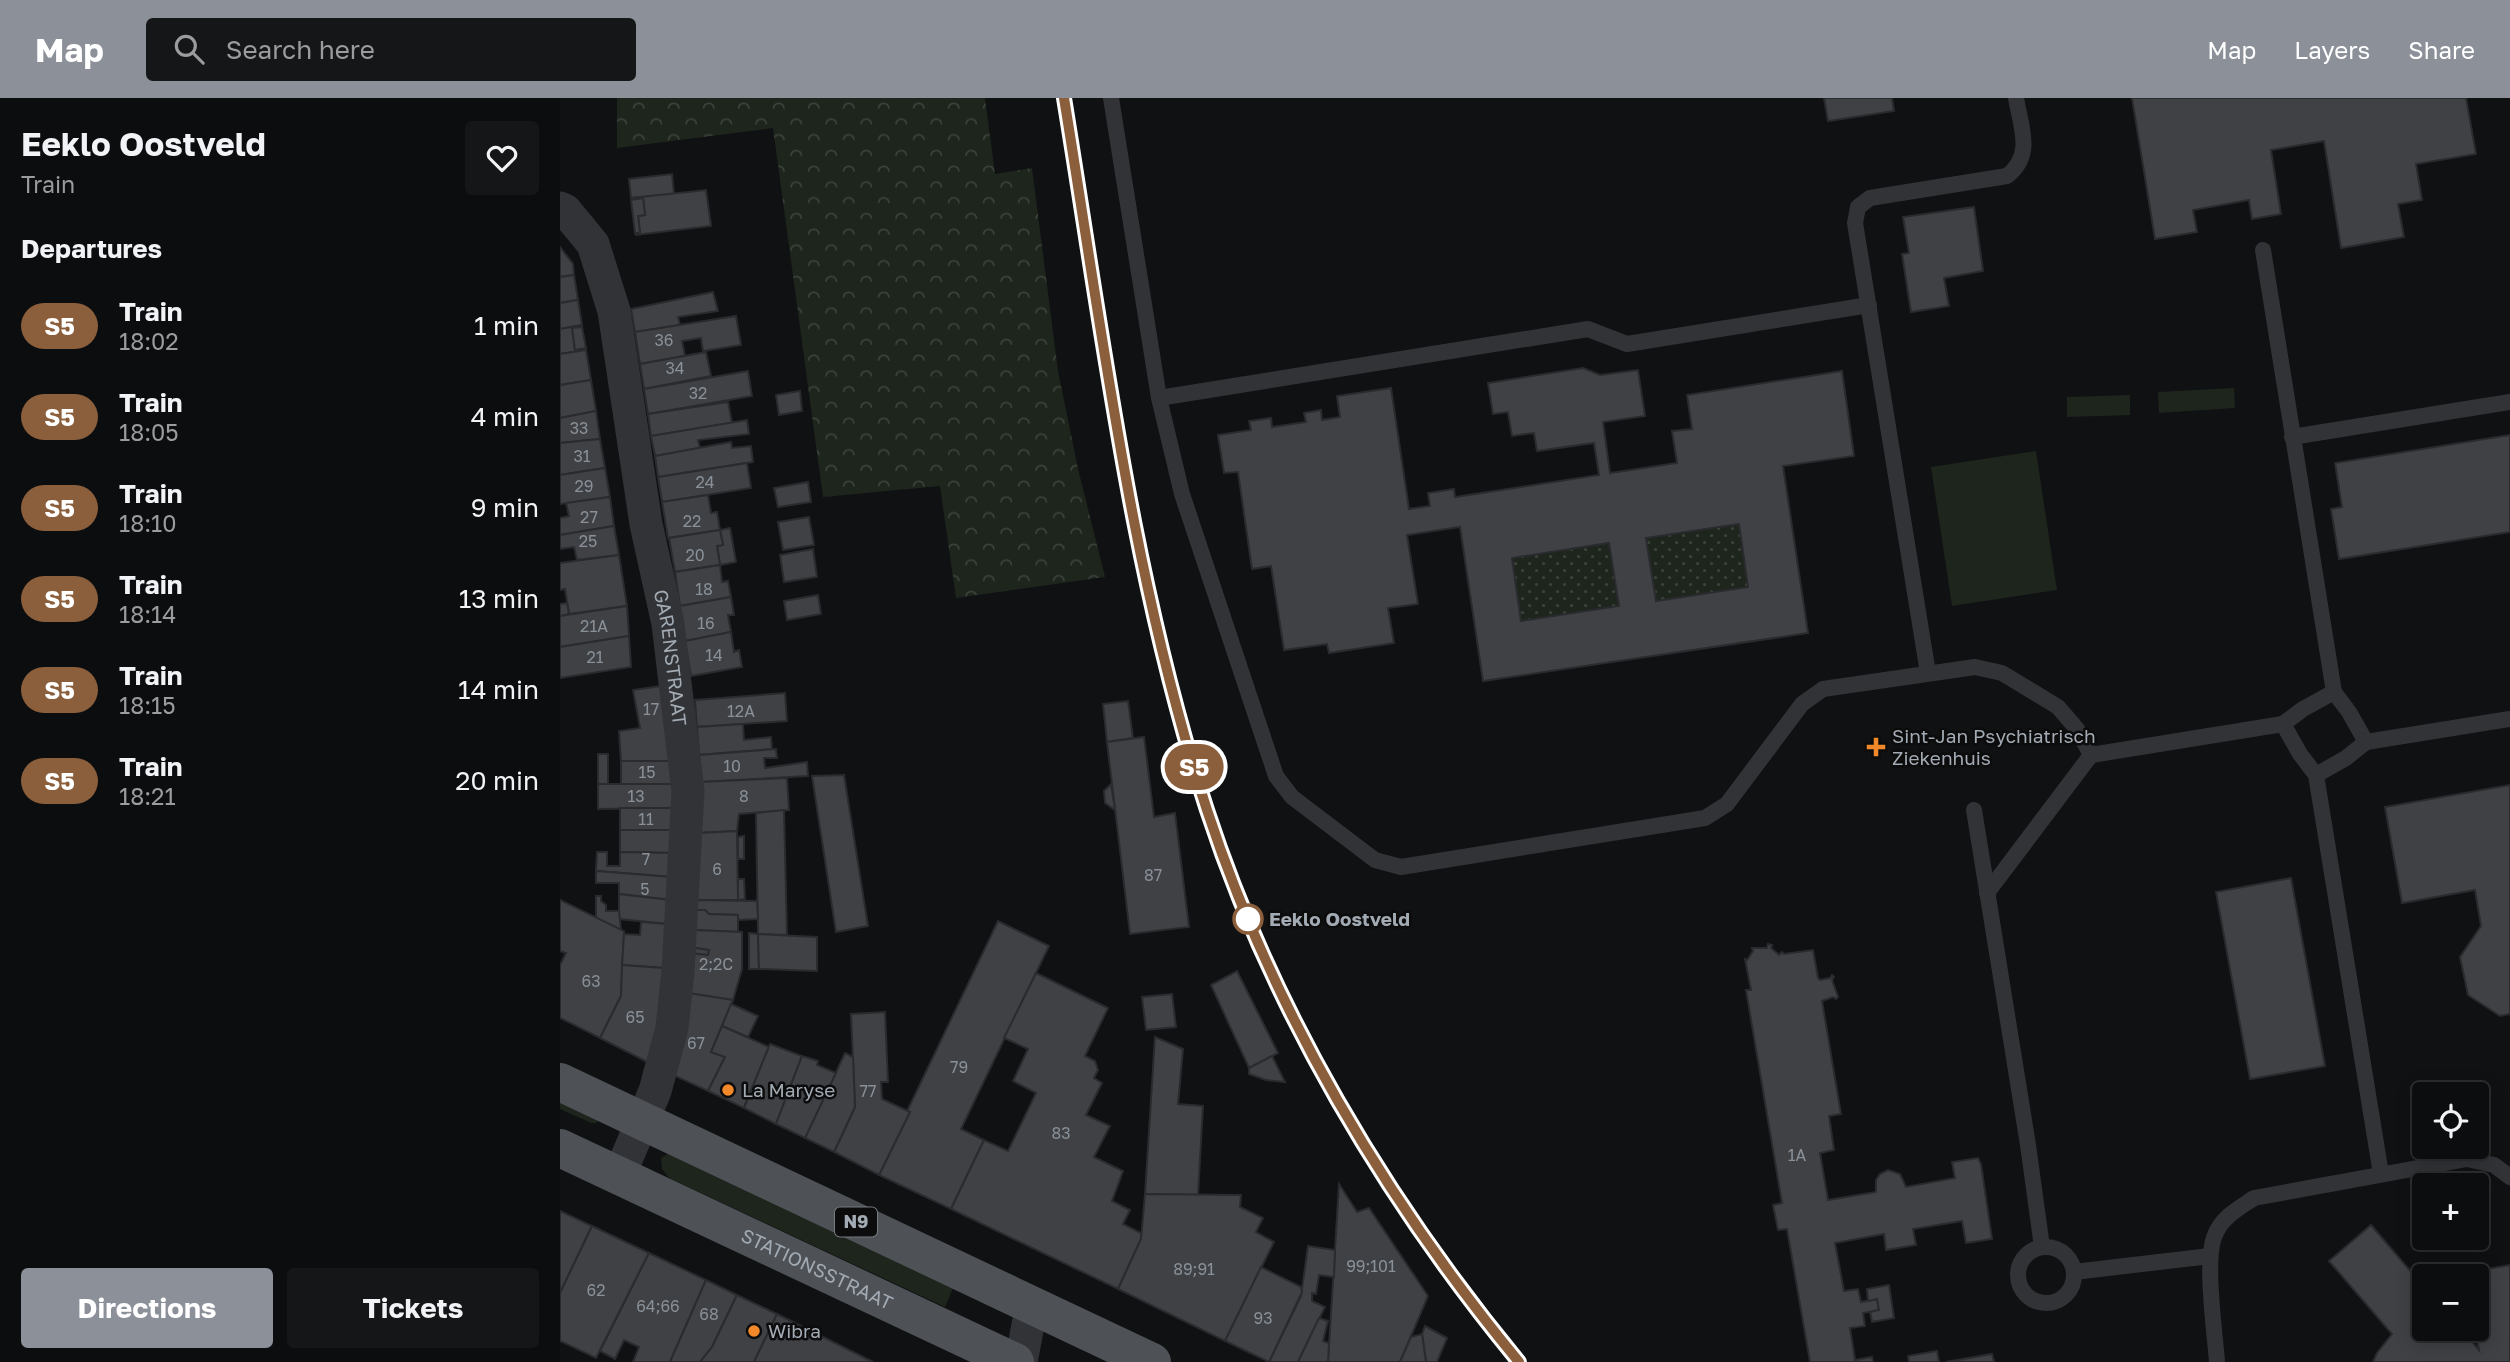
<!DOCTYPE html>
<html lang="en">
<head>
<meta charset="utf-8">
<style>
  body { margin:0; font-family:"Golos Text",sans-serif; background:#151617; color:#f1f3f6; height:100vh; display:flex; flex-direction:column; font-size:26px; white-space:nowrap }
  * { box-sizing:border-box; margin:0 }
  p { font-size:23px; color:#9a9c9e }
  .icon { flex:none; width:38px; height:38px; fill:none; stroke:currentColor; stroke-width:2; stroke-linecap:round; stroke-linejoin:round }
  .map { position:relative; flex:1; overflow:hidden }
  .drawer { display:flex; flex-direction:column; background:#0c0d0e; width:560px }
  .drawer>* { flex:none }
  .badge { padding:0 14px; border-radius:23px; font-size:24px; line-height:46px }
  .controls { position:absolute; left:1852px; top:984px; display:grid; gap:14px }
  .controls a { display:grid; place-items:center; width:77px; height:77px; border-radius:7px; background:#0c0d0e; box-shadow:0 4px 18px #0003,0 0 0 2px #2c2d2e; font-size:35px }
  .map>.badge { position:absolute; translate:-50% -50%; box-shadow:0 0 0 4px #fff }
  h2 { padding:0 21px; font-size:26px; line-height:63px }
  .round { display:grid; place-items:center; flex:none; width:74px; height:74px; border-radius:7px; background:#151617 }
  .overview { display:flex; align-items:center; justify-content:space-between; height:119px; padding:0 21px }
  h1 { font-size:33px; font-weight:700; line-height:52px }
  .cta { display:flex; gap:14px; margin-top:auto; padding:14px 21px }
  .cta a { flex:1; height:80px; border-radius:7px; background:#8c9099; color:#fff; font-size:28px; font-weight:700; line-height:80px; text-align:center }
  .cta a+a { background:#151617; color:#f1f3f6 }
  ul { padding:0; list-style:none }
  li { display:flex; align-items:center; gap:21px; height:91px; padding:0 21px }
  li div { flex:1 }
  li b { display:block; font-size:26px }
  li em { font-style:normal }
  li .badge { min-width:77px; font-weight:700; text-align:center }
  header { display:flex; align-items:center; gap:42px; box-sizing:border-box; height:98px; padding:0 35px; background:#8c9099; color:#fff }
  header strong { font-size:33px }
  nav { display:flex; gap:38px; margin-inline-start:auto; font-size:24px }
  .search { width:490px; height:63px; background:#151617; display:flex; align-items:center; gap:18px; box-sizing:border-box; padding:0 24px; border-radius:7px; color:#9a9c9e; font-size:26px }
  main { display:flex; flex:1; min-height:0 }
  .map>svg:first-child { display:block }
</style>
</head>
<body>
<header>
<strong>Map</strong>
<div class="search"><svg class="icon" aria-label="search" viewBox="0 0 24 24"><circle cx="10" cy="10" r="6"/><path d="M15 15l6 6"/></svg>Search here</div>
<nav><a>Map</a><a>Layers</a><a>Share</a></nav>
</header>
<main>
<section class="drawer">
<div class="overview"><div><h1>Eeklo Oostveld</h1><p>Train</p></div><a class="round"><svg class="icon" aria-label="heart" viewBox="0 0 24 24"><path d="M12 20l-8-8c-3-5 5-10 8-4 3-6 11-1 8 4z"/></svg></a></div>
<h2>Departures</h2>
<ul>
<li><span class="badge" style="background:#8b5e3c;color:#fff">S5</span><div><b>Train</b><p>18:02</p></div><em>1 min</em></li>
<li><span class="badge" style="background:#8b5e3c;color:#fff">S5</span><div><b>Train</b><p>18:05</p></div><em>4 min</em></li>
<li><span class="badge" style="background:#8b5e3c;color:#fff">S5</span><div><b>Train</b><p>18:10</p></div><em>9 min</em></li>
<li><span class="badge" style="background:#8b5e3c;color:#fff">S5</span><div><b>Train</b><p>18:14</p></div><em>13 min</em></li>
<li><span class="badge" style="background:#8b5e3c;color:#fff">S5</span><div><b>Train</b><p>18:15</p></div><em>14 min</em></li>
<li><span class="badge" style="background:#8b5e3c;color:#fff">S5</span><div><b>Train</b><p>18:21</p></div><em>20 min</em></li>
</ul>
<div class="cta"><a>Directions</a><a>Tickets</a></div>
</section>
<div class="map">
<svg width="1950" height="1264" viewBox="0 0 1950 1264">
  <defs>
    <pattern id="park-crowns" width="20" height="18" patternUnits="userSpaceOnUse" patternTransform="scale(1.75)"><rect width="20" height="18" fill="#1d251d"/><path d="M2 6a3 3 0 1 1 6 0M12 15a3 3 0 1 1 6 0" fill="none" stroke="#3b423b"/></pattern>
    <pattern id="garden-dots" width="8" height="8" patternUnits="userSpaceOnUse" patternTransform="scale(1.75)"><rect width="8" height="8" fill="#1d251d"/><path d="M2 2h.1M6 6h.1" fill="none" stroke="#3b423b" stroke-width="1.8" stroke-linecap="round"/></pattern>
  </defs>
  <rect width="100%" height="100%" fill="#101112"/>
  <g fill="#1d251d">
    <polygon points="1674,290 1675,310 1599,315 1598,294"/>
    <polygon points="1570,297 1570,317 1507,319 1507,299"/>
    <polygon points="1476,353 1497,492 1392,508 1371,369"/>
    <polygon points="0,994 40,1021 36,1025 31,1025 0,1011"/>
    <polygon points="111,1054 396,1183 385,1209 109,1080 102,1071 101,1060"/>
  </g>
  <polygon fill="url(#park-crowns)" points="57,0 425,0 435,76 472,70 498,273 518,371 545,479 396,500 380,388 263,399 213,30 57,50"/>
  <g fill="url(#garden-dots)">
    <polygon points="1179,426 1188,489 1096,503 1086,440"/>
    <polygon points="1049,445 1059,508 961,523 952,460"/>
  </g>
  <g fill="#3f4145" stroke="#2a2b2e" stroke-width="2" fill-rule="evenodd">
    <polygon points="1264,0 1332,0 1334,13 1268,23"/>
    <polygon points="1572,0 1906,0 1916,56 1856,66 1862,102 1838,106 1844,139 1781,150 1764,43 1711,52 1721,116 1692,121 1689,102 1633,112 1637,134 1595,141"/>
    <polygon points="112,76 114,96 71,100 69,81"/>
    <polygon points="146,92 151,128 75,137 80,135 78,118 85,117 83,100 71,100"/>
    <polygon points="83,100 85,117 78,118 80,135 75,135 71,102"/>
    <polygon points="1414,109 1423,173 1384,180 1389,208 1351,214 1342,156 1349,155 1343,119"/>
    <polygon points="0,149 13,166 14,177 0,179"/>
    <polygon points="14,177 18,202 0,205 0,179"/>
    <polygon points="153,194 158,213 118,219 120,227 75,234 71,211"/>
    <polygon points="18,202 22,227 0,231 0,205"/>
    <polygon points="176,218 181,247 143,253 141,240 122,243 125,258 80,266 75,234"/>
    <polygon points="22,227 12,230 15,252 26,250 26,252 0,256 0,231"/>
    <polygon points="22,229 26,250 15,252 12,230"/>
    <polygon points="26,252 31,282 0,287 0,256"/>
    <polygon points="146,254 151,278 84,291 80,266"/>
    <path d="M1023,270L1040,277L1078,272L1085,318L1043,324L1050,375L1117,365L1112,333L1132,331L1127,297L1282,273L1294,358L1223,368L1248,535L923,583L900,429L847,437L858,506L828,510L834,545L769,555L767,546L724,552L711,468L692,471L678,374L664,375L658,337L691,332L689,323L711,320L712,329L746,324L744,315L761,312L762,322L780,319L777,298L831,290L849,411L870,408L868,395L894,391L895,399L1039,377L1034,345L977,353L974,335L952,338L948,314L933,316L928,285ZM1179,426L1188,489L1096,503L1086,440ZM1049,445L1059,508L961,523L952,460Z"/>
    <polygon points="188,273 192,298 88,316 84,291"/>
    <polygon points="31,282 36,313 0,320 0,287"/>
    <polygon points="240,293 242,313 219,317 216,297"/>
    <polygon points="168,304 172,325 91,338 88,316"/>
    <polygon points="36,313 40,341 0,345 0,320"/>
    <polygon points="187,322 189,336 138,342 140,350 95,358 91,338"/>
    <polygon points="1950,337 1950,434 1779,461 1771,411 1782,409 1775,365"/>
    <polygon points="40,341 45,370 0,377 0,345"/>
    <polygon points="171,344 172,350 191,348 193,364 98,379 95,358"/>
    <polygon points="187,365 191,390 102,404 98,379"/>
    <polygon points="45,370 50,399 0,406 0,377"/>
    <polygon points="248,384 251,404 218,409 214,390"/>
    <polygon points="148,397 151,415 157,414 160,432 108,440 102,404"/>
    <polygon points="50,399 54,428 0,437 0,420 9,418 6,405"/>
    <polygon points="249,419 254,447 223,452 218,424"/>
    <polygon points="54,428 59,457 17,462 14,449 0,451 0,437"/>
    <polygon points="170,430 176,464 160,467 157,448 163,447 160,432"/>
    <polygon points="160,432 163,447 157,448 160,467 115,474 109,440"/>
    <polygon points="253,451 257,479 224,484 220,457"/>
    <polygon points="59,457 67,508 9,516 5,491 0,492 0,465"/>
    <polygon points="160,467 162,484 168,483 171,499 120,508 115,474"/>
    <polygon points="258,497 261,516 227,522 224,503"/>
    <polygon points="171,499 174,517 168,517 171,534 125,543 120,508"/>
    <polygon points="7,505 9,516 0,518 0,506"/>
    <polygon points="67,508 69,538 0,549 0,518"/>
    <polygon points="171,534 174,554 179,552 182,569 131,578 125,543"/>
    <polygon points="69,538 71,569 0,580 0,549"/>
    <polygon points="101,588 114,663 61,663 59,633 80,630 73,592"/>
    <polygon points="225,595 227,623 137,629 135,602"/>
    <polygon points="568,603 573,640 547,644 543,606"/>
    <polygon points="183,626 184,642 211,639 212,651 139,657 137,629"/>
    <polygon points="584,639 594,719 615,715 629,829 570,836 547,644"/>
    <polygon points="216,651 217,660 204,660 205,670 247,664 248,678 141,684 139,657"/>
    <rect x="38" y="656" width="10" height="30"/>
    <polygon points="61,663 114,663 113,686 61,686"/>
    <polygon points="284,677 308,828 276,834 252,678"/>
    <polygon points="227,680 229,712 179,716 177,733 137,735 141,684"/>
    <polygon points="38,686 113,686 113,710 38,711"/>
    <polygon points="551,686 555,712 545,705 544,693"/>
    <polygon points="1950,687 1950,916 1940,918 1908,897 1900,859 1921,828 1915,792 1842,805 1825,709"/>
    <rect x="60" y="710" width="53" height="22"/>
    <polygon points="224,712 227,837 198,836 196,715"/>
    <polygon points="60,732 113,732 112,755 60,754"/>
    <polygon points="177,733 178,802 135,802 138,735"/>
    <polygon points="184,738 184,761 178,761 178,739"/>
    <polygon points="37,754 47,754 47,768 60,768 60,754 112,755 112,779 36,773"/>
    <polygon points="36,773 112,779 110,802 59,796 59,785 36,785"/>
    <polygon points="1731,780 1765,968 1690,981 1656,794"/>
    <polygon points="178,781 184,781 185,801 178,802"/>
    <polygon points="59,796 110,802 108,826 59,821"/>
    <polygon points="36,798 41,798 41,803 46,807 46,813 59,813 61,832 36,820"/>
    <polygon points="0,802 64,833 61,898 40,940 0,920 0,867 6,855 0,853"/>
    <polygon points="135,802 197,803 198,821 178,822 178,817 149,816 145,812 135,812"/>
    <polygon points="135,812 145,812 149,816 178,817 178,834 133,832"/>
    <polygon points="438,823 489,848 401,1031 424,1042 391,1111 319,1077 350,1014 347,1013 351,1005"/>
    <polygon points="81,824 108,826 104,870 62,867 64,836 80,837"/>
    <polygon points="133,832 182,834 182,871 173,902 127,895 131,855 148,857 149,852 135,850"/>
    <polygon points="189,835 198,836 199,871 189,871"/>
    <polygon points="198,836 257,839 257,873 199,871"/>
    <polygon points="1208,846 1212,847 1211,850 1219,857 1222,854 1224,856 1253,852 1258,880 1260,882 1270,880 1272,877 1274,879 1272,882 1278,899 1276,901 1273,899 1262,903 1281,1016 1269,1018 1274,1052 1260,1055 1268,1102 1316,1094 1316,1082 1320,1076 1328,1072 1340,1076 1346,1089 1395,1080 1392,1064 1418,1060 1421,1066 1432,1141 1406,1145 1402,1123 1353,1131 1356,1147 1326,1152 1324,1136 1275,1145 1284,1193 1298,1191 1301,1204 1317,1201 1319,1212 1303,1215 1305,1228 1290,1230 1295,1262 1312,1259 1313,1264 1250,1264 1227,1131 1218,1132 1213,1107 1222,1105 1186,892 1191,892 1185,861 1187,862 1193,853 1192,850 1207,850"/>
    <polygon points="135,850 149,852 148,857 131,855"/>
    <polygon points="62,867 104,870 98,941 87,964 40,940 61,898"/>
    <polygon points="677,873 718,955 689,970 651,887"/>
    <polygon points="476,875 548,910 525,958 535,963 538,972 534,980 542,985 526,1017 550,1028 534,1059 563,1073 552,1103 570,1112 563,1126 581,1135 581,1141 558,1191 391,1111 424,1042 448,1053 476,995 453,983 468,951 444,940"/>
    <polygon points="122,894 173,902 151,954 165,959 148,993 113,977"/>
    <polygon points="612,896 616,929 586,932 582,899"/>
    <polygon points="171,906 198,918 188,939 162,928"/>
    <polygon points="325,914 328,984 321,984 322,1001 350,1014 319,1077 274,1054 295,1009 291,916"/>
    <polygon points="162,928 209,949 184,1010 148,993 165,959 151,954"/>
    <polygon points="595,939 623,951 618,1006 643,1008 638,1097 585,1096"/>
    <polygon points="210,946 242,958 216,1026 184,1010"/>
    <polygon points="285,955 293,959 295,1009 274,1054 245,1040"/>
    <polygon points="242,958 258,963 257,967 276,975 245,1040 216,1026"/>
    <polygon points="712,958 725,984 706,982 689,976 689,970"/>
    <polygon points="779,1086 797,1114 809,1110 868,1198 840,1264 768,1264"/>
    <polygon points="585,1096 681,1097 680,1109 703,1120 696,1134 714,1144 665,1243 558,1191 581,1141"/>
    <polygon points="0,1113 32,1128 0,1195"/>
    <polygon points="1811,1127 1864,1189 1864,1230 1900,1230 1919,1252 1915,1230 1916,1178 1905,1178 1905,1175 1950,1167 1950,1264 1813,1264 1817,1255 1832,1236 1769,1163"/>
    <polygon points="32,1128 89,1155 36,1260 0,1243 0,1195"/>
    <polygon points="748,1148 775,1152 774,1179 759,1177 756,1196 752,1195 752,1203 765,1209 738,1264 709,1264 741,1198"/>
    <polygon points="89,1155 146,1182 110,1264 73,1264 79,1249 64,1242 55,1261 40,1253"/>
    <polygon points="701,1169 741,1189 742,1194 709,1264 665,1243"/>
    <polygon points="146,1182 177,1197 152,1249 140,1264 110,1264"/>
    <polygon points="1329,1187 1334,1220 1312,1224 1310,1214 1319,1212 1317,1201 1308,1203 1307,1191"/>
    <polygon points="177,1197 217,1216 194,1264 140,1264 152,1249"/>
    <polygon points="217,1216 313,1264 194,1264"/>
    <polygon points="759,1220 768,1223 763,1243 769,1245 768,1264 738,1264"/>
    <polygon points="865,1228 887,1240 877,1264 866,1264 862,1236"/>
    <polygon points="862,1236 866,1264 840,1264 851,1239"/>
    <polygon points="1377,1253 1379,1264 1349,1264 1348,1258"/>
    <polygon points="1432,1256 1434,1264 1386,1264"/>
  </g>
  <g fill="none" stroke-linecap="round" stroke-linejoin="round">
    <g stroke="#323337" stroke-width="16">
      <polyline points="551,0 599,300 622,396 716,678 732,699 815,762 841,769 1145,720 1167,706 1242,606 1263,591 1415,569 1442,575 1498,609 1517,631 1531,657 1427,795"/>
      <polyline points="1703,152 1774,594"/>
      <polyline points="599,300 1028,231 1067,246 1309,207"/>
      <polyline points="1732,339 1950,304"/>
      <path d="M1368,575L1295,125L1298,109L1310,100L1447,78C1474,57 1461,30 1456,0"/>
      <polygon points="1774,594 1789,614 1806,644 1786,660 1756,677 1740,656 1723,626 1743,611"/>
      <polyline points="1806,644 1950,621"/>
      <polyline points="1531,657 1723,626"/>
      <polyline points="1756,677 1821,1076"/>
      <polyline points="1414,712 1468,1047 1482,1149"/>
      <circle cx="1486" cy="1177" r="28"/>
      <polyline points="1514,1174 1650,1158"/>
      <path d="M1657,1264C1655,1235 1644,1161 1655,1137C1662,1119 1679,1110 1694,1100L1907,1061L1934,1067L1950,1079"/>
    </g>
    <g stroke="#323337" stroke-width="33">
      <path id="s1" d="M0,110L5,112L33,146L54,213L86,426L108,526L128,693L118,873L112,930L95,993L59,1078"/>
      <polyline points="461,1264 472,1206"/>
    </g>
    <g stroke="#4e5156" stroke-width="38">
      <polyline points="0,984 592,1264"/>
      <path id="s2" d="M0,1050L455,1264"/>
    </g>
    <path stroke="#494c50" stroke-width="5" stroke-dasharray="9 7" stroke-linecap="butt" d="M504,0C543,236 572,484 647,712C713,914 824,1101 959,1264"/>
  </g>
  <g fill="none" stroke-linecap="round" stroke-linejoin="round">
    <defs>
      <path id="line" d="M504,0C543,238 572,482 647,712C712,911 826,1103 959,1264"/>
    </defs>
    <use href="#line" stroke="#fff" stroke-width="16"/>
    <use href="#line" stroke="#8b5e3c" stroke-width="10"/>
  </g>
  <g fill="#f1892a" stroke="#0c0c0d" stroke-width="2.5">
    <path d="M1312.5 638.5h7v7h7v7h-7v7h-7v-7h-7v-7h7z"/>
    <circle cx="168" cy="992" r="7"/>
    <circle cx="194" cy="1233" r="7"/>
  </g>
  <circle fill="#fff" stroke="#8b5e3c" stroke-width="3.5" cx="688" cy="821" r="14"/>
  <g text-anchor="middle" stroke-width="5" stroke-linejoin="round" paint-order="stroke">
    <g font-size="16" fill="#899098">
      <text x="104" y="248">36</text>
      <text x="115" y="276">34</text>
      <text x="138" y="301">32</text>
      <text x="19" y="336">33</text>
      <text x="22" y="364">31</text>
      <text x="145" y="390">24</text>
      <text x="24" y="394">29</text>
      <text x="29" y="425">27</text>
      <text x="132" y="429">22</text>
      <text x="28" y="449">25</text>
      <text x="135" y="463">20</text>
      <text x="144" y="497">18</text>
      <text x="146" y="531">16</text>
      <text x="34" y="534">21A</text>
      <text x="154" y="563">14</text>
      <text x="35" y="565">21</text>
      <text x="91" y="617">17</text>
      <text x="181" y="619">12A</text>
      <text x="172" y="674">10</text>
      <text x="87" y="680">15</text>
      <text x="76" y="704">13</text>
      <text x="184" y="704">8</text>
      <text x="86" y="727">11</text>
      <text x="86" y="767">7</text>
      <text x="157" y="777">6</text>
      <text x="593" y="783">87</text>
      <text x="85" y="797">5</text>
      <text x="156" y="872">2;2C</text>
      <text x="31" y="889">63</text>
      <text x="75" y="925">65</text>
      <text x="136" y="951">67</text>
      <text x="399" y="975">79</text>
      <text x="308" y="999">77</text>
      <text x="501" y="1041">83</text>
      <text x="1237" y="1063">1A</text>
      <text x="811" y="1174">99;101</text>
      <text x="634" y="1177">89;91</text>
      <text x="36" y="1198">62</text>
      <text x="98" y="1214">64;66</text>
      <text x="149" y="1222">68</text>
      <text x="703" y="1226">93</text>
    </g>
    <rect fill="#0c0c0d" stroke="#757b81" stroke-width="2" x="275" y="1109.5" width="42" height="29" rx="5"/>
    <g font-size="18" font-weight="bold" fill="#a2aab3">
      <text x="296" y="1130">N9</text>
    </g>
    <g font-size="19" fill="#a2aab3" stroke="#0c0c0d">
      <text dy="7" stroke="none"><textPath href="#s1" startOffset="471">GARENSTRAAT</textPath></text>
      <text dy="7" stroke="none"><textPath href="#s2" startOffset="284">STATIONSSTRAAT</textPath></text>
    </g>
    <g font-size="19" fill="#a2aab3" stroke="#0c0c0d" text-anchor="start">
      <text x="1332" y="645">Sint-Jan Psychiatrisch<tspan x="1332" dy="22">Ziekenhuis</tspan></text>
      <text x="182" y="999">La Maryse</text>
      <text x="208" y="1240">Wibra</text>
    </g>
    <g font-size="19" font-weight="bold" fill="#a2aab3" stroke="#0c0c0d" text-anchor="start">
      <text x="709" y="828">Eeklo Oostveld</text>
    </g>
  </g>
</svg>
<div class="controls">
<a><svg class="icon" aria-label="locate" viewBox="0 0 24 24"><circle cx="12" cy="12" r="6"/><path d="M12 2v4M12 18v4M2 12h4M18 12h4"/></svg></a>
<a>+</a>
<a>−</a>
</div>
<b class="badge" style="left:634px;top:669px;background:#8b5e3c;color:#fff">S5</b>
</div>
</main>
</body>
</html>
